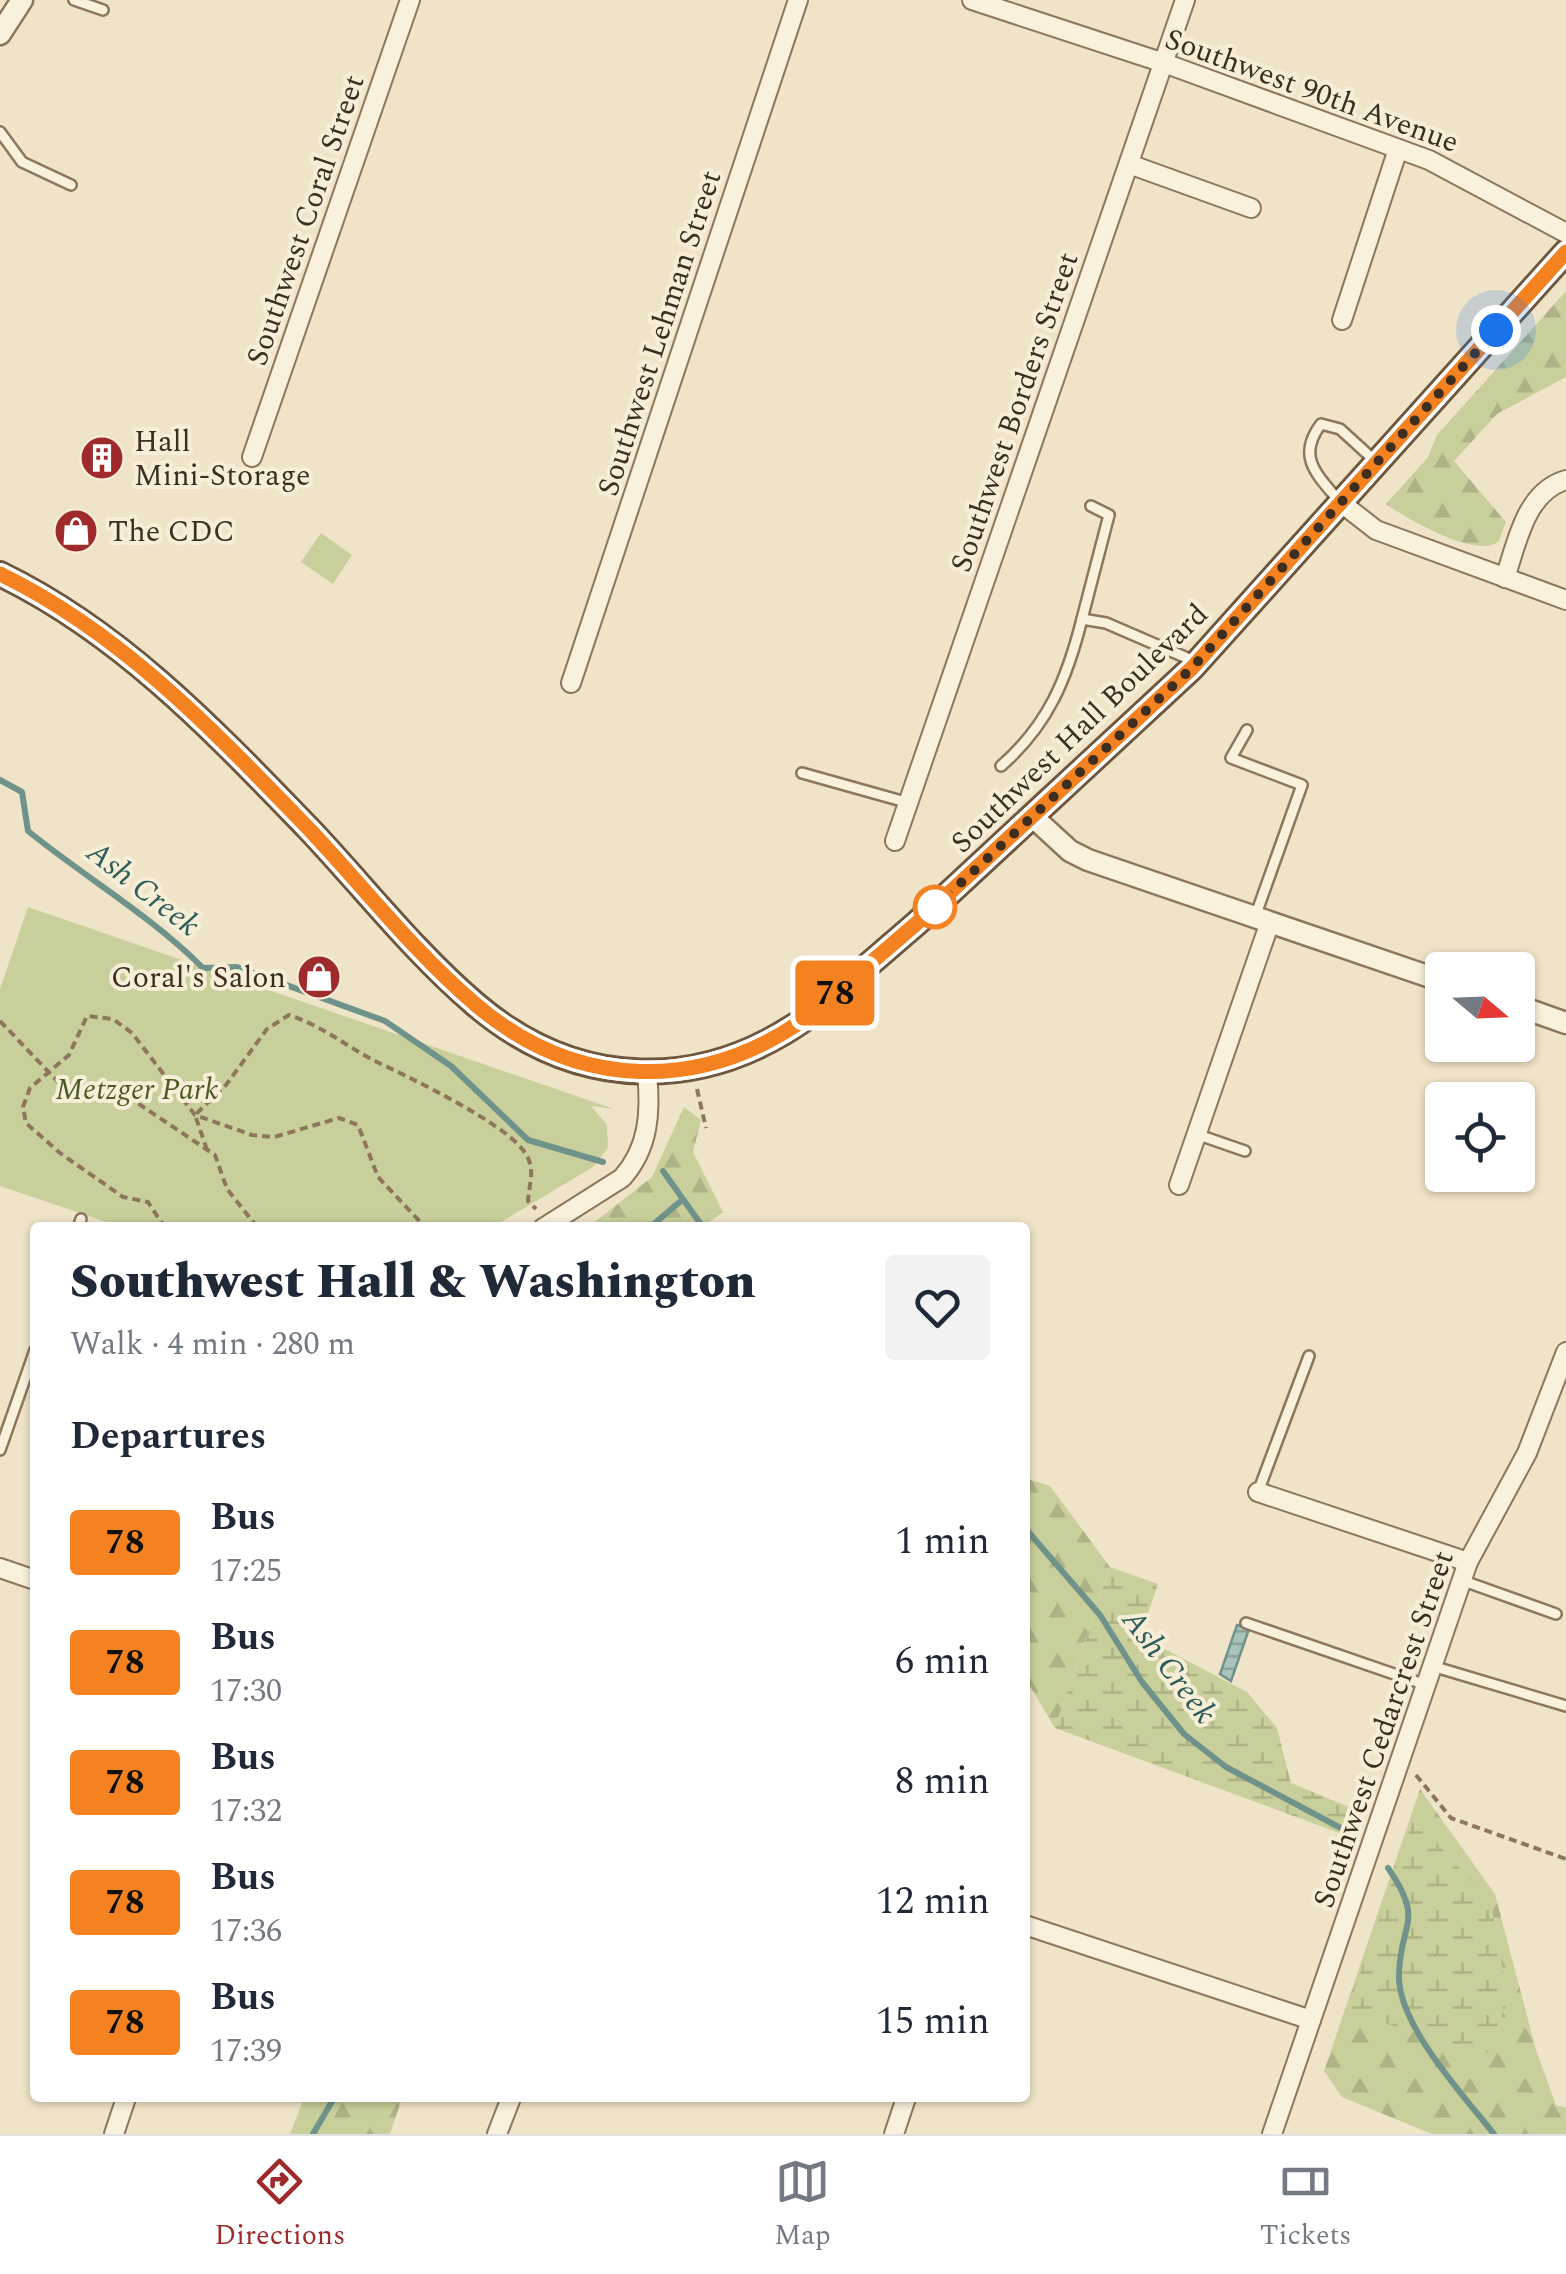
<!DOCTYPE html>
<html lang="en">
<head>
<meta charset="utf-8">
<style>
  body { margin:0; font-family:Spectral,serif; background:#f2f2f3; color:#1f2937; height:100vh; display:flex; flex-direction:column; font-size:38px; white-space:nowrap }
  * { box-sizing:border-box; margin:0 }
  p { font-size:32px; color:#747a83 }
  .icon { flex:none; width:55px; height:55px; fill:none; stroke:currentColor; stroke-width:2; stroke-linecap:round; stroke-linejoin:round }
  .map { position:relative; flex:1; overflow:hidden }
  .sheet { position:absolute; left:30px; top:1222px; width:1000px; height:880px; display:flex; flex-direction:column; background:#fff; border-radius:10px; box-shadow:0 2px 8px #0004 }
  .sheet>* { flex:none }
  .badge { padding:0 20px; border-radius:8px; font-size:35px; line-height:65px }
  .needle { width:65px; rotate:109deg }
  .tools { position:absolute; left:1425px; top:952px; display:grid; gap:20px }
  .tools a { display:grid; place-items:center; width:110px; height:110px; border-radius:10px; background:#fff; box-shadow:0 2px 8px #0004; font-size:50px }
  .you { position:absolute; width:50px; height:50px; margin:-25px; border:8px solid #fff; border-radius:50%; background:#1a73e8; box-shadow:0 0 0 15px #1a73e833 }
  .map>.badge { position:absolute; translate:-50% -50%; box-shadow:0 0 0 5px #fff }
  h2 { padding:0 40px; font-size:38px; line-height:90px }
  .round { display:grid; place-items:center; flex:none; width:105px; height:105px; border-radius:10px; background:#f2f2f3 }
  .summary { display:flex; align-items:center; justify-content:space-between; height:170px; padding:0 40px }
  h1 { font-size:48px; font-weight:800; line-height:75px }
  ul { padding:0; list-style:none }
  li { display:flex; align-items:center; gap:30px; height:120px; padding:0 40px }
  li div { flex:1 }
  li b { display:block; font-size:38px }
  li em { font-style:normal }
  li .badge { min-width:110px; font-weight:700; text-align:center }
  .tab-bar { display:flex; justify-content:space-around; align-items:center; height:140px; border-top:2px solid #e0e1e3; background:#fff; font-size:28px; color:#747a83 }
  .tab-bar a { display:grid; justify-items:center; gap:5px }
  .tab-bar .on { color:#9e2a2b }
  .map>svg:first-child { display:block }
</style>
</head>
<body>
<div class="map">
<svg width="1566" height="2134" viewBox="0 0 1566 2134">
  <defs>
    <pattern id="forest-firs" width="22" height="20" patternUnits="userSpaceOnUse" patternTransform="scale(2.5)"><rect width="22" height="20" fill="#c9cf9b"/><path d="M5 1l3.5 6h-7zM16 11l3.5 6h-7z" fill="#aeb285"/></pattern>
    <pattern id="wetland-marsh" width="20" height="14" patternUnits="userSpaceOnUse" patternTransform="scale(2.5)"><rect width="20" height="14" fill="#c9cf9b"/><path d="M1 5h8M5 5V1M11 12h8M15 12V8" fill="none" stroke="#aeb285"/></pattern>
    <pattern id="water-rules" width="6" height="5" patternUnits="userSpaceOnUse" patternTransform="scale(2.5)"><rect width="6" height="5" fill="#a9c4bc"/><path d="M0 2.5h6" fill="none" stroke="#8ba098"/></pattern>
  </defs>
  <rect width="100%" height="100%" fill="#f0e4c8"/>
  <g fill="url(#forest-firs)">
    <path d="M1566,291V377L1497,414L1454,461L1506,522L1499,541C1478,560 1407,519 1386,504L1428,457L1437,435Z"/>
    <polygon points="684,1107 701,1120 693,1152 723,1212 702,1227 594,1227 592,1224 652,1177"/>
    <polygon points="1025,1478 1050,1486 1110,1567 1055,1728 1025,1678"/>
    <polygon points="1420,1789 1495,1894 1536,2050 1556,2105 1566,2108 1566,2134 1432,2134 1342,2097 1324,2071"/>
    <polygon points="304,2098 402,2098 390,2134 290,2134"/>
  </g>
  <g fill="url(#wetland-marsh)">
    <polygon points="1110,1567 1158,1584 1140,1636 1247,1692 1277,1728 1291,1783 1361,1812 1353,1838 1055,1728"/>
    <polygon points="1414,1818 1491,1902 1508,2000 1486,2055 1347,2011"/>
  </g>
  <g fill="#c9cf9b">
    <polygon points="321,533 352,555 333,584 301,562"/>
    <polygon points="28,907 614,1109 591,1106 607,1125 608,1148 593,1167 493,1227 121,1227 0,1186 0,989"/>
  </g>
  <polygon fill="url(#water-rules)" stroke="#6f938a" stroke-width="2.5" points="1237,1625 1249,1629 1231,1681 1220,1674"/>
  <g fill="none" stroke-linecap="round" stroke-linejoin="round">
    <g stroke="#6f938a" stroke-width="6">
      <path d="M0,780L22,792L28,831C86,878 150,915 203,968L237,967L385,1021L451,1066L528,1140L603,1162"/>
      <polyline points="663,1171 700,1223"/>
      <polyline points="649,1228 682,1200"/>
      <polyline points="1025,1528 1100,1615 1142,1682 1184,1734 1226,1767 1352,1834"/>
      <path d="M1388,1868C1426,1923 1399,1922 1399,1977C1399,2026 1464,2096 1494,2134"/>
      <polyline points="313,2134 334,2098"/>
    </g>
    <defs>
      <g id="service">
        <polyline points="74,0 103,10"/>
        <polyline points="0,132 22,162 71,185"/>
        <path d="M1340,502C1317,475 1296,457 1321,424L1340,429L1374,460"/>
        <polyline points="1082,619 1109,515 1091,506"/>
        <polyline points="1247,730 1231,758 1302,785 1255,917"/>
        <path d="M1001,766C1048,725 1067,679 1082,619L1106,623L1194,661"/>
        <polyline points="802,773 909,803"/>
        <polyline points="1196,1134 1245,1151"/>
        <polyline points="78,1228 81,1219"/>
        <polyline points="0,1450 35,1350"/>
        <polyline points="1258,1492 1309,1356"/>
        <polyline points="1461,1580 1556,1614"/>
        <polyline points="1246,1623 1426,1685"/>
        <polyline points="1432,1666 1566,1706"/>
      </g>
      <g id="minor">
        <polyline points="972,0 1164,63 1429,160 1566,233"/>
        <polyline points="1129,164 1251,208"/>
        <polyline points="1342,320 1398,149"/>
        <polyline points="252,457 410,0"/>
        <polyline points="1340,502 1376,530 1566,600"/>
        <path d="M1505,578C1517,543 1525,492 1566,480"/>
        <polyline points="571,683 798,0"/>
        <polyline points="895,841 1185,0"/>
        <polyline points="1179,1185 1270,922"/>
        <path d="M543,1228L622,1178C649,1148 651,1112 647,1073"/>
        <polyline points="1258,1492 1468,1562"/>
        <polyline points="0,1568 35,1580"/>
        <polyline points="1025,1925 1311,2020"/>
        <polyline points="114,2134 126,2098"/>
        <polyline points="497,2134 511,2098"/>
        <polyline points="894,2134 906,2098"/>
        <polyline points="1272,2134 1468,1562 1527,1453 1566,1352"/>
      </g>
      <g id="tertiary">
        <polyline points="0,34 22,0"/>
        <polyline points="1033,817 1070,851 1088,860 1442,981"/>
        <polyline points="1518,1006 1566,1023"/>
      </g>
      <path id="secondary" d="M0,574C122,633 215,732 308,828C363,886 414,952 475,1004C577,1091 702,1093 809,1016L917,923L1192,668L1566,252"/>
    </defs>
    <use href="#service" stroke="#8d765c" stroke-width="14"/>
    <use href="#minor" stroke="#8d765c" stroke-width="22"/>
    <use href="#tertiary" stroke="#8d765c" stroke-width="25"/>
    <use href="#secondary" stroke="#6f573f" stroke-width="28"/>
    <g stroke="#8d765c" stroke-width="4" stroke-dasharray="8 5" stroke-linecap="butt">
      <polyline points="0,1021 60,1084 95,1086 133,1100 215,1155 227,1189 258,1228"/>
      <polyline points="697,1089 706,1128"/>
      <path d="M207,1150L195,1115L226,1085L267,1029L289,1015C325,1027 345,1046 377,1062C411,1078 502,1122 523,1150C537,1168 529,1182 528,1201L536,1209"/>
      <polyline points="165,1228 148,1202 123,1197 60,1153 26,1123 23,1107 30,1088 69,1055 87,1016 113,1019 132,1033 195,1115 252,1135 274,1137 339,1118 358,1125 378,1177 426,1228"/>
      <polyline points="1416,1775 1451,1818 1566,1859"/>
    </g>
    <use href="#service" stroke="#faf1dc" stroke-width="9"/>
    <use href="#minor" stroke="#faf1dc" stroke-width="18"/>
    <use href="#tertiary" stroke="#faf1dc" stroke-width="20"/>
    <use href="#secondary" stroke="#faf1dc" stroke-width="22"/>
  </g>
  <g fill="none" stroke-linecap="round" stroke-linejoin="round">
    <defs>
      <path id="line" d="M0,574C122,633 215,732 308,828C363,886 414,952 475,1004C577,1091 702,1093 809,1016L917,923L1192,668L1566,252"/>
    </defs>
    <use href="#line" stroke="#fff" stroke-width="22"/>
    <use href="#line" stroke="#f58220" stroke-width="15"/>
    <polyline stroke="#3d2e20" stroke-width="10" stroke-dasharray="0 18" points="935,907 1192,668 1496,330"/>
  </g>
  <defs>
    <symbol id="building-disc" viewBox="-11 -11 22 22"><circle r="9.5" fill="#9e2a2b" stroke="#f7eed8"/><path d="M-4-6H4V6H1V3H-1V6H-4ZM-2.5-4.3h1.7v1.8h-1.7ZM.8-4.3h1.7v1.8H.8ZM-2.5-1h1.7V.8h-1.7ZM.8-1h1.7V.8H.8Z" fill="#fff"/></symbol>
    <symbol id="shop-disc" viewBox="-11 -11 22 22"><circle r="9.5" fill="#9e2a2b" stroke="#f7eed8"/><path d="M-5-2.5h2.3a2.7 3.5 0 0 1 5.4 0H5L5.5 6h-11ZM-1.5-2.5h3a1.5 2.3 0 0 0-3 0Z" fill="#fff"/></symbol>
  </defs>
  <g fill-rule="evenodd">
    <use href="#building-disc" x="77" y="433" width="50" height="50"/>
    <use href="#shop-disc" x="51" y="506" width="50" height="50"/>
    <use href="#shop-disc" x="294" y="952" width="50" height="50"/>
  </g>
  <circle fill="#fff" stroke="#f58220" stroke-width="5" cx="935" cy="907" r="20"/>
  <g text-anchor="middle" stroke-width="8" stroke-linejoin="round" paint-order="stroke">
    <g font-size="30" fill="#3d2e20" stroke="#f7eed8">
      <text transform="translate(1312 90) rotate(20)" y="10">Southwest 90th Avenue</text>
      <text transform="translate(305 220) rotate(-71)" y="10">Southwest Coral Street</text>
      <text transform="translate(659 333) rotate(-72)" y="10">Southwest Lehman Street</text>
      <text transform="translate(1014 412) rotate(-71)" y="10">Southwest Borders Street</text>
      <text transform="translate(1079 728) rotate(-44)" y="10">Southwest Hall Boulevard</text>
      <text transform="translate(1383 1729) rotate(-71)" y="10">Southwest Cedarcrest Street</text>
    </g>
    <g font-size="30" fill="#3d2e20" stroke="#f7eed8" text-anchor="start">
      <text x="134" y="451">Hall<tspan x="134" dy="34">Mini-Storage</tspan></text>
      <text x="108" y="541">The CDC</text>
      <text x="286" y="987" text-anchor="end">Coral's Salon</text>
    </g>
    <g font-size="30" font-style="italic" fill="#4d5a26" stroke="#f7eed8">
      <text x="137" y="1099">Metzger Park</text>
    </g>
    <g font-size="32" font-style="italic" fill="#2f5d5a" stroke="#f7eed8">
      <text transform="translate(144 888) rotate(38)" y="11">Ash Creek</text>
      <text transform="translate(1170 1666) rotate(53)" y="11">Ash Creek</text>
    </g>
  </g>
</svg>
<div class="tools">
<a><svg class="needle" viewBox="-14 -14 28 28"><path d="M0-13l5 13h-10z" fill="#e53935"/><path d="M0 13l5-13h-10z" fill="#747a83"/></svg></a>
<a><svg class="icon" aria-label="locate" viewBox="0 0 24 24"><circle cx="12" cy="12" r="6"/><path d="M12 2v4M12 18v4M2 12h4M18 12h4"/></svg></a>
</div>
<div class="you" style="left:1496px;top:330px"></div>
<b class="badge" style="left:835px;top:993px;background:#f58220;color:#111">78</b>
<section class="sheet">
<div class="summary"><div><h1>Southwest Hall &amp; Washington</h1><p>Walk · 4 min · 280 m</p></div><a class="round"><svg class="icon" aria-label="heart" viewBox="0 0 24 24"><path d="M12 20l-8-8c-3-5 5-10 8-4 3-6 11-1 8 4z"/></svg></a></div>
<h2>Departures</h2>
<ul>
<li><span class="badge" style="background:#f58220;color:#111">78</span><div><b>Bus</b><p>17:25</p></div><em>1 min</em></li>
<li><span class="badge" style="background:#f58220;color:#111">78</span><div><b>Bus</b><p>17:30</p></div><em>6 min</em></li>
<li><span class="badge" style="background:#f58220;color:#111">78</span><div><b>Bus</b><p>17:32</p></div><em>8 min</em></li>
<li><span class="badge" style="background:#f58220;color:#111">78</span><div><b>Bus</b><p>17:36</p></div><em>12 min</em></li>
<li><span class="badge" style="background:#f58220;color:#111">78</span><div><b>Bus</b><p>17:39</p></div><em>15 min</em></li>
</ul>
</section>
</div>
<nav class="tab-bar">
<a class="on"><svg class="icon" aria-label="directions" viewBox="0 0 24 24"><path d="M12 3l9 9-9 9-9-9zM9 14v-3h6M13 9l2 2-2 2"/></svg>Directions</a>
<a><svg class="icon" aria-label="map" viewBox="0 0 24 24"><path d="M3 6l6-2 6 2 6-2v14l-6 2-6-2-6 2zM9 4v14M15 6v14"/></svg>Map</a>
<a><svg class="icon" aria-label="tickets" viewBox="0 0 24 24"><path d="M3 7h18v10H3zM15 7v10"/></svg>Tickets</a>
</nav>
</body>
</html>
